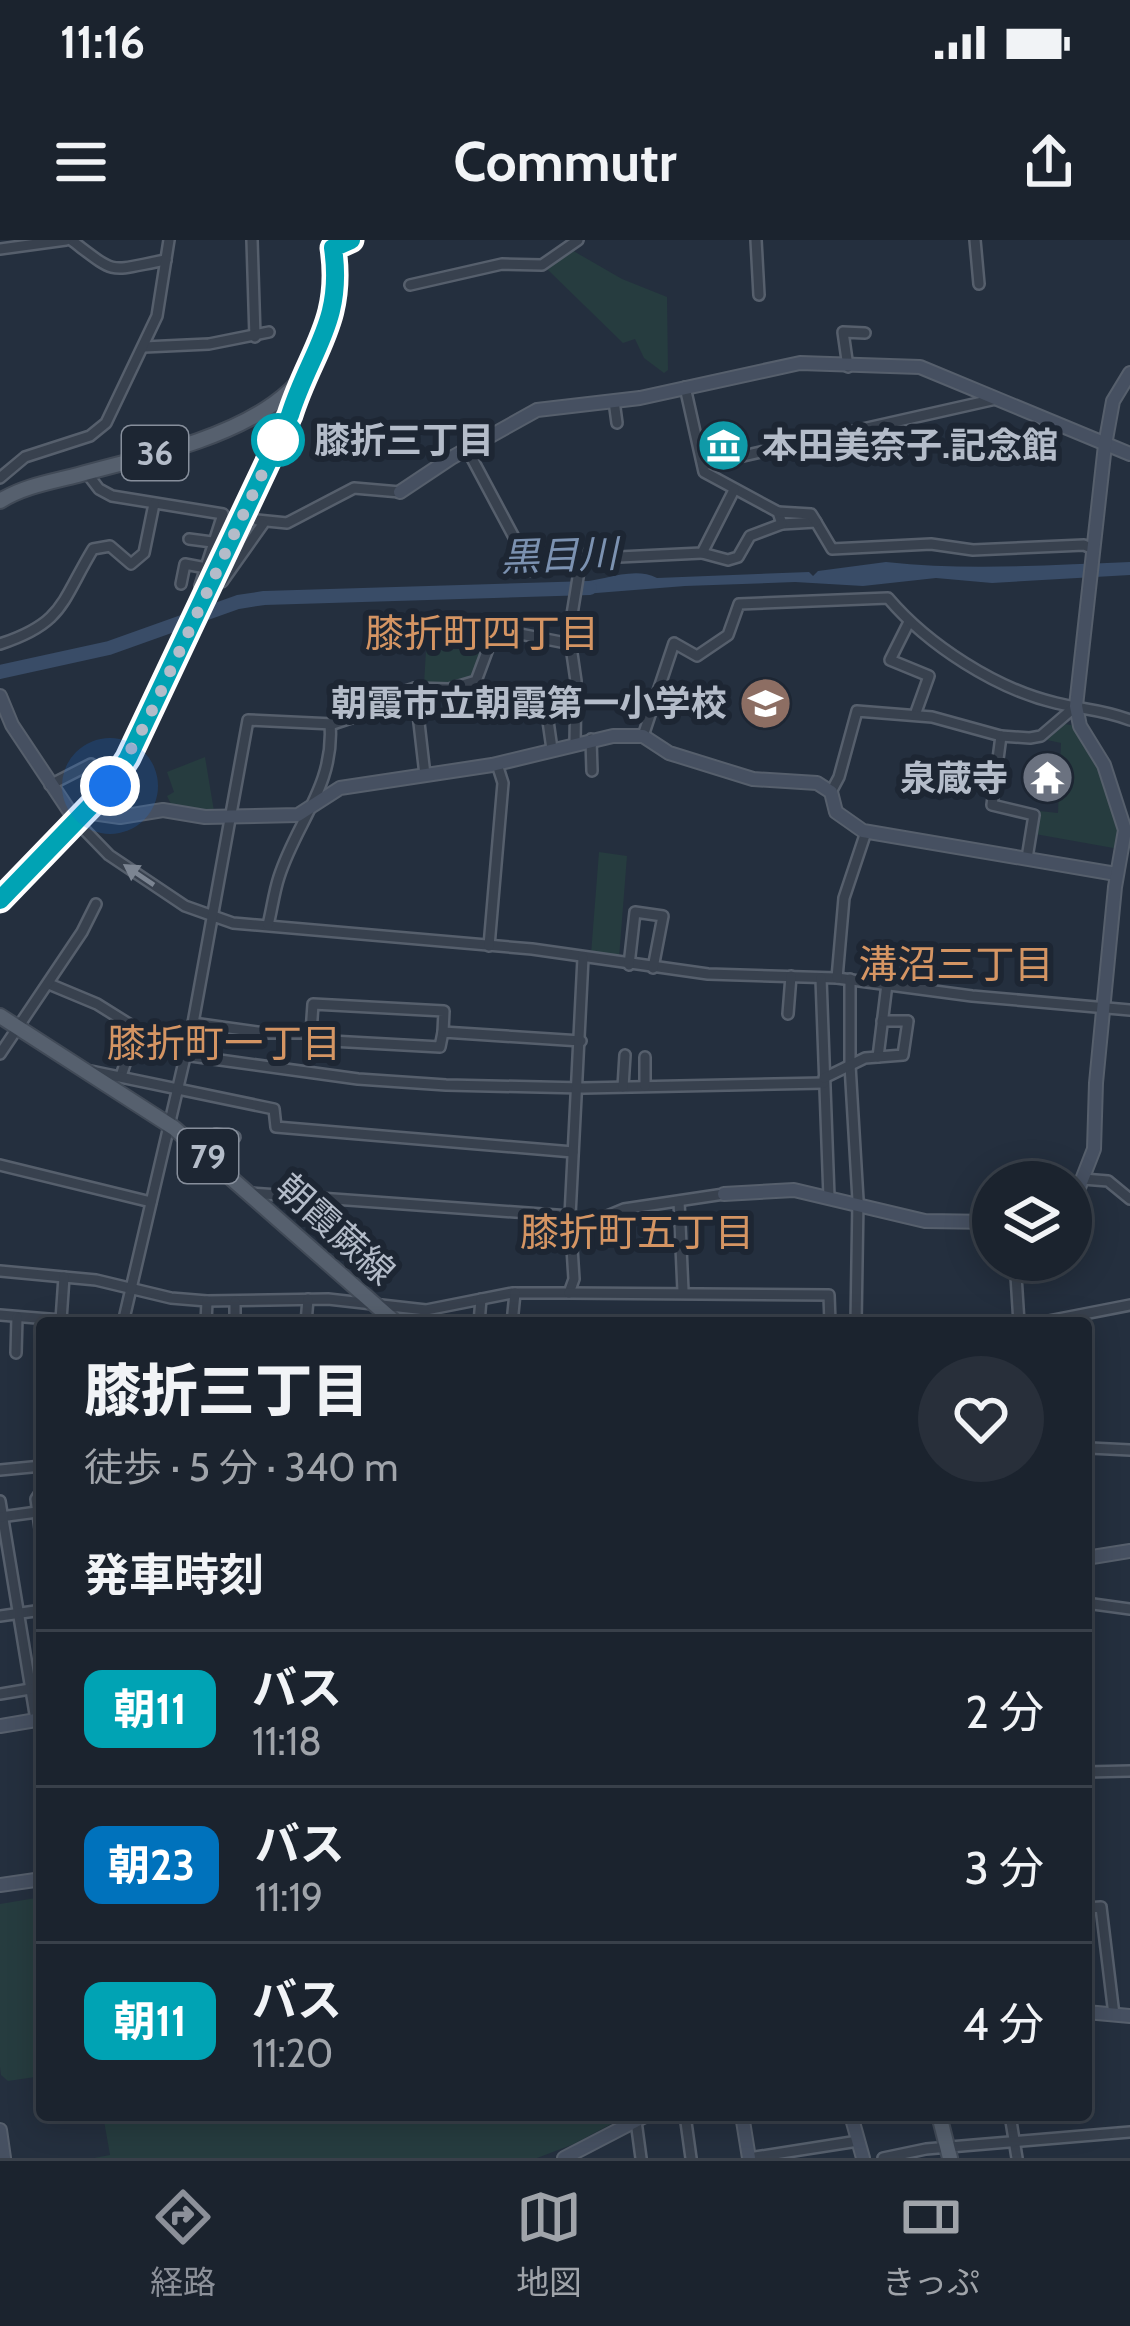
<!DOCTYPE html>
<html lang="ja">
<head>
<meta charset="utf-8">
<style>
  body { margin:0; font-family:Cabin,"Noto Sans JP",sans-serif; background:#282f3a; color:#f1f3f6; height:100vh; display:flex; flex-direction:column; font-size:45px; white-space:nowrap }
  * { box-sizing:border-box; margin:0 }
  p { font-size:39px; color:#a0a4aa }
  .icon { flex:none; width:66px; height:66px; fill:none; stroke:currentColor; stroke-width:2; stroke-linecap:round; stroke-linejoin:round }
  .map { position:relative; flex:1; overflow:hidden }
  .details { position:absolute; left:36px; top:1077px; width:1056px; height:804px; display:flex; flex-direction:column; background:#1b232e; border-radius:12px; box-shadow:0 6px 30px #0003,0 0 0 3px #39404a }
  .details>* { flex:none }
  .badge { padding:0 24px; border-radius:18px; font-size:42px; line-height:78px }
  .fabs { position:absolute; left:972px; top:921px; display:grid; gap:24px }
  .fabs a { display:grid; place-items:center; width:120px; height:120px; border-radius:50%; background:#1b232e; box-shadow:0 6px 30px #0003,0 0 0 3px #39404a; font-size:60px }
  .you { position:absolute; width:60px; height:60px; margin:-30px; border:9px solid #fff; border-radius:50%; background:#1a73e8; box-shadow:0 0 0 18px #1a73e833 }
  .map>.badge { position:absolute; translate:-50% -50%; box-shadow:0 0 0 6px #fff }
  h2 { padding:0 48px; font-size:45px; line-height:108px }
  .round { display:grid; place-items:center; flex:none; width:126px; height:126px; border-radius:63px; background:#282f3a }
  .headline { display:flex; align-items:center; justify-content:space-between; height:204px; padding:0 48px }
  h1 { font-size:57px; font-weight:800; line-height:90px }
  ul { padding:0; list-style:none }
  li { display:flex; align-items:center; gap:36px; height:156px; padding:0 48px; border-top:3px solid #39404a }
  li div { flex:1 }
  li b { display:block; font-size:45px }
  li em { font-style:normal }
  li .badge { min-width:132px; font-weight:700; text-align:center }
  .status { display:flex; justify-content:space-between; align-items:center; height:84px; padding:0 60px; background:#1b232e; direction:ltr }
  .status svg { height:33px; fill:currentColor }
  header { display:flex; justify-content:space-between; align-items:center; height:156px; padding:0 48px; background:#1b232e; font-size:54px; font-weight:800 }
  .dock { display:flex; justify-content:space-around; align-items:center; height:168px; border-top:3px solid #39404a; background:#1b232e; font-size:33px; color:#a0a4aa }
  .dock a { display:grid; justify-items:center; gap:6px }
  .dock .selected { color:#8c9099 }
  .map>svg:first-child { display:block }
</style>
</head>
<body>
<div class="status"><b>11:16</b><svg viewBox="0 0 49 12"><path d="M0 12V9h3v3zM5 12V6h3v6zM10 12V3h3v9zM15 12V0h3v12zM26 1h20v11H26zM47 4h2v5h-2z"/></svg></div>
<header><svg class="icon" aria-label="menu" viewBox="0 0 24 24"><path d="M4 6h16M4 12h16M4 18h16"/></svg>Commutr<svg class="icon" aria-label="share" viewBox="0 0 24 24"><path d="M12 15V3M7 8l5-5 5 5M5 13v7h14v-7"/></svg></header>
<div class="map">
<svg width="1130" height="1918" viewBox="0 0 1130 1918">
  <rect width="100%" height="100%" fill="#242f3e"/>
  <g fill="#263c3f">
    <polygon points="570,9 622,39 667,57 668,130 664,133 644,118 635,99 623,103 545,27"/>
    <path d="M486,408C470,447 466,445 424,444L426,410Z"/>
    <path d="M1065,484L1076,486C1100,521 1122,566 1119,609L1035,594L1039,571L1058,573L1061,503L1047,500Z"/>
    <polygon points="205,517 214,571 173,568 167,556 174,552 167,532"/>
    <polygon points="599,612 627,616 619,718 591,714"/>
    <polygon points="42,1657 42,1836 8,1841 1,1835 0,1827 0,1664"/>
    <polygon points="103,1875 628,1875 574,1904 537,1918 94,1918 110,1915"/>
  </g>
  <path fill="#394c67" d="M886,322C967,331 1048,325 1130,322V335L992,343L936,338L863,346L795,342L685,346L571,355L573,342C601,343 632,325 657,338L809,332L813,336L818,331Z"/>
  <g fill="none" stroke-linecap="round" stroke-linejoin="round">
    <polyline stroke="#394c67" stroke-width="14" points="0,432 109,408 238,362 264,358 590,348"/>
    <polyline stroke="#3a4453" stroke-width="9" stroke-dasharray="9 4.5" stroke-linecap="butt" points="223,274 257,280"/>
    <defs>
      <g id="street">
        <path d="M71,0C119,36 106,31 166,20"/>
        <polyline points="252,0 255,97"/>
        <polyline points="756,0 759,55"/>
        <polyline points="975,0 979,44"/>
        <polyline points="0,9 66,0"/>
        <polyline points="410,45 502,24 542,25 578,0"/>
        <polyline points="144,107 209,104 269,92"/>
        <polyline points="848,127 843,92 865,93"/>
        <polyline points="685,147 704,232 778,272 782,284 816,282 832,309 931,304 973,310 1084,305 1093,309"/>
        <polyline points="614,161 617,183"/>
        <polyline points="467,209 532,331"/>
        <polyline points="703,225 996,159"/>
        <polyline points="86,232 99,249 112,256 223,274 200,346 206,352"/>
        <polyline points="0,238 25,217 90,196 106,183 157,76 169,0"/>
        <polyline points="778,272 811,274 816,282"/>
        <polyline points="257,280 287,283 354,248 400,252"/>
        <polyline points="189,299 212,302"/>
        <polyline points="702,313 728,320 738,317 750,296 782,284"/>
        <polyline points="211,342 222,342 263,284"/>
        <polyline points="181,344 185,324 206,328"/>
        <polyline points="909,382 890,420 929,436 915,475"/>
        <polyline points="426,389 496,387"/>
        <polyline points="495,389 571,404"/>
        <path d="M0,404C64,383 61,362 93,309L110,306L131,324L144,313L154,264"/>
        <polyline points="415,448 425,535"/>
        <path d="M643,496L674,403L697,416L728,395L739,364L888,358C928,405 996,449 1056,463C1084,470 1101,469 1130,480"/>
        <polyline points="1001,496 992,565 1034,575 1027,618"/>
        <polyline points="591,499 592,531"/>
        <polyline points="575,503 576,441 569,393 581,319 589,312 619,317 702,313 734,250"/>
        <polyline points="552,509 545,460 553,453 576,456"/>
        <polyline points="50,545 91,524"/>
        <polyline points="831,552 839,537 857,471 932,477 1001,496 1030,498 1041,496 1076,466"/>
        <polyline points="76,581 109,615 185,666 233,683 532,709 708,734 837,738 972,756 1130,770"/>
        <path d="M268,685C272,669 274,652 279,637C296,583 335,545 330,484"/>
        <polyline points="489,706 503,543 497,524"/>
        <polyline points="629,725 635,672 663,676 653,728"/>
        <polyline points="821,738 829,957"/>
        <polyline points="837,738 844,658 866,592"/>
        <polyline points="850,739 850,825 858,960 856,1083"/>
        <polyline points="49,744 97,764 129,784 133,800 121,836"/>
        <polyline points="788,774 791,736"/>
        <polyline points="193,783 265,793 311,793 313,800 440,807 443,792 581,801"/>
        <polyline points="311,793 313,764 444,771 443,792"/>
        <polyline points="133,800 182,811 191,816 358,839 446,845 583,848 824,843"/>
        <polyline points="0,814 82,692 96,664"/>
        <polyline points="878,817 887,744"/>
        <polyline points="91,831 274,869 276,887 573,912"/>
        <polyline points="824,838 865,818 903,815 908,781 882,781"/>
        <polyline points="645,846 645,817"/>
        <polyline points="623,847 625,815"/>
        <polyline points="216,894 235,897"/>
        <polyline points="0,925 151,962"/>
        <polyline points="219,925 227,896"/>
        <polyline points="1083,939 1108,941 1130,959"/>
        <polyline points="251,953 570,976"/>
        <polyline points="679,961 683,1051"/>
        <polyline points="571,991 624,969 724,954"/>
        <polyline points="1015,1020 1019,1083"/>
        <polyline points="0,1031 96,1040 171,1058 207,1061 328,1059 426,1070 512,1053 569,1053 574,1039 570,976 583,718"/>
        <polyline points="569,1053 829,1055 830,1083"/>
        <polyline points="0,1075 61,1080 64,1037"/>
        <polyline points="123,1083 193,783 248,480 333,484 351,478 369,463 415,448 449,449 476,441 498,382"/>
        <polyline points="206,1083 207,1061"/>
        <polyline points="235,1083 235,1062"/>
        <polyline points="306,1083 308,1059"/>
        <polyline points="479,1083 481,1059"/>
        <polyline points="512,1083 515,1053"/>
        <polyline points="1038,1083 1130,1065"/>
        <polyline points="16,1113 17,1077"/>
        <polyline points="1086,1213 1090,1208 1130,1210"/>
        <polyline points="0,1230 42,1226"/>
        <polyline points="42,1250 36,1259 42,1304"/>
        <polyline points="0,1261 36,1480"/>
        <polyline points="0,1277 37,1272"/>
        <polyline points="1086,1363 1130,1369"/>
        <polyline points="0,1376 42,1370"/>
        <polyline points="0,1454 42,1447"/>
        <polyline points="1086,1532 1130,1531"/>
        <polyline points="1086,1668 1101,1667 1114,1775"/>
        <polyline points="1086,1855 1086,1838"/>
        <polyline points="685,1875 691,1918"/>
        <polyline points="1010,1875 1017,1918"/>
        <polyline points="636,1881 641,1918"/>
        <polyline points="749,1918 858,1901"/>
        <polyline points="883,1918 926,1909 1130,1892"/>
      </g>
      <g id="secondary">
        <polyline points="400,252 451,218 537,170 640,158 800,123 920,127 1130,214"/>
        <polyline points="0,456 12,485 76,581"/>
        <polyline points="85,572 120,577 163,570 205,577 298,575 340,548 492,525 613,496 643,496 669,513 753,539 817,543 831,552 836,572 863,591 1116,634"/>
        <polyline points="0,660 98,559 128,517 290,175 300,144"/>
        <polyline points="724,954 794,950 925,981 993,982"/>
        <polyline points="1071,968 1094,909 1096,843 1115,647 1125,590 1104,525 1080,486 1076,466 1105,205 1113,161 1130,133"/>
        <polyline points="1086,1318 1130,1311"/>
        <polyline points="0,1486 42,1479"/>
        <polyline points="0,1645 42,1639"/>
        <polyline points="1086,1772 1130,1776"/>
        <polyline points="742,1875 749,1918"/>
        <polyline points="851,1875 863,1918"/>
        <polyline points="0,1890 4,1918"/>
        <polyline points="564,1918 647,1875"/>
      </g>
      <g id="primary">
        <path d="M0,261C24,246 51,242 78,235C202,201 357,177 333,8L351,0"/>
        <polyline points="0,776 174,888 396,1083"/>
        <polyline points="939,1875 950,1918"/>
      </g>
    </defs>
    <use href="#street" stroke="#565f6c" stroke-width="14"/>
    <use href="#secondary" stroke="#565f6c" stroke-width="16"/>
    <use href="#primary" stroke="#414a57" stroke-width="18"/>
    <use href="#street" stroke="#38414e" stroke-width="9"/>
    <use href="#secondary" stroke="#465061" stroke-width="12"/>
    <use href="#primary" stroke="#56606e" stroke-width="14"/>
  </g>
  <defs><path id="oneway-solid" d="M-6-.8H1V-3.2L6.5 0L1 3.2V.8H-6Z" transform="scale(3)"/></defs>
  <use fill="#7c8592" href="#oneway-solid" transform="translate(139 635) rotate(-146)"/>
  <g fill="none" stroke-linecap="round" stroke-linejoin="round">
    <defs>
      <path id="line" d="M0,660L110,546L128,518L290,175C310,111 344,82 333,8L351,0"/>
    </defs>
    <use href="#line" stroke="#fff" stroke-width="27"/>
    <use href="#line" stroke="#00a3b4" stroke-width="18"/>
    <polyline stroke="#b4bcc9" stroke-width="12" stroke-dasharray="0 21.6" points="110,546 147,481 278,200"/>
  </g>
  <defs>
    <symbol id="museum-disc" viewBox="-11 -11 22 22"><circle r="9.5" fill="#0f9aa8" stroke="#1d2633"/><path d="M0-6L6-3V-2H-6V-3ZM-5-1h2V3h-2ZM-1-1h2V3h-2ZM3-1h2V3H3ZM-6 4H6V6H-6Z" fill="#fff"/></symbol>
    <symbol id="school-disc" viewBox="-11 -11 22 22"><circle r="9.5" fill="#8d6e63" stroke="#1d2633"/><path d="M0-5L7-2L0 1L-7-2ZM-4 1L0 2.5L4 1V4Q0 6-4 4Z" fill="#fff"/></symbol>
    <symbol id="temple-disc" viewBox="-11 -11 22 22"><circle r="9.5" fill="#6b7280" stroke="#1d2633"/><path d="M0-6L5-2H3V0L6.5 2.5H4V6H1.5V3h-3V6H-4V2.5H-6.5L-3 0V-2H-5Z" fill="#fff"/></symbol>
  </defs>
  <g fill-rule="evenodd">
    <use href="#museum-disc" x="694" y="176" width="59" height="59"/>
    <use href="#school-disc" x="736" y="434" width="59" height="59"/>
    <use href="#temple-disc" x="1018" y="508" width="59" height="59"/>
  </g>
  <circle fill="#fff" stroke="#00a3b4" stroke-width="6" cx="278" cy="200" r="24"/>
  <g text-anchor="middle" stroke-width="12" stroke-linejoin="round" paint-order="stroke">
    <g fill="#1d2633" stroke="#878f9c" stroke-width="3">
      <rect x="122" y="186" width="66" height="54" rx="9"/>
      <rect x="178" y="889" width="60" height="54" rx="9"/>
    </g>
    <g font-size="33" font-weight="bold" fill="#b4bcc9">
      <text x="155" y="225">36</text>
      <text x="208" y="928">79</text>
    </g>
    <g font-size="36" font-weight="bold" fill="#b4bcc9" stroke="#1d2633" text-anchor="start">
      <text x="314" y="213">膝折三丁目</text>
    </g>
    <g font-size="36" font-weight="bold" fill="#b4bcc9" stroke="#1d2633" text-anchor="end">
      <text x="762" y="218" text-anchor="start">本田美奈子.記念館</text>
      <text x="727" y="476">朝霞市立朝霞第一小学校</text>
      <text x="1008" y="551">泉蔵寺</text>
    </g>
    <g font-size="36" fill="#b4bcc9" stroke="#1d2633">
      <text transform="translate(336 989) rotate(42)" y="13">朝霞蕨線</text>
    </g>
    <g font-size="39" font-style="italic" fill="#7c92b1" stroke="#1d2633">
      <text transform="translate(559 315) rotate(-2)" y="14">黒目川</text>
    </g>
    <g font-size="39" fill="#d59563" stroke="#1d2633">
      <text x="482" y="407">膝折町四丁目</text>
      <text x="956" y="738">溝沼三丁目</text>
      <text x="224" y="817">膝折町一丁目</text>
      <text x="637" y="1006">膝折町五丁目</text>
    </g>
  </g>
</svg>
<div class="fabs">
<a><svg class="icon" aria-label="layers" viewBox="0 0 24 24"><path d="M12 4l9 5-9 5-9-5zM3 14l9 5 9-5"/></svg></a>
</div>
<div class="you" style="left:110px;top:546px"></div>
<section class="details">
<div class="headline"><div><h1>膝折三丁目</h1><p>徒歩 · 5 分 · 340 m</p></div><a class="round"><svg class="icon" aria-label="heart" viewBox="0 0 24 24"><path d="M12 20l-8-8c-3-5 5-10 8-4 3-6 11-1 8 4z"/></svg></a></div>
<h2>発車時刻</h2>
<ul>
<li><span class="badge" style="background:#00a3b4;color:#fff">朝11</span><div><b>バス</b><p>11:18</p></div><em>2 分</em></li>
<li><span class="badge" style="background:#0072bc;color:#fff">朝23</span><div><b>バス</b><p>11:19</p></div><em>3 分</em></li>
<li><span class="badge" style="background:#00a3b4;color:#fff">朝11</span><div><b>バス</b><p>11:20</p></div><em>4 分</em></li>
</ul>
</section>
</div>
<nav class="dock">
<a class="selected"><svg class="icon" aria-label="directions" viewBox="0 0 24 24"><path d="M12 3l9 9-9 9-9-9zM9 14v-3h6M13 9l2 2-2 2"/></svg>経路</a>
<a><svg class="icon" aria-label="map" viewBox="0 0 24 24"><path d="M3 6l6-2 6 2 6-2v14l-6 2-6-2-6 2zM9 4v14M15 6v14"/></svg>地図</a>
<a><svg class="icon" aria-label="tickets" viewBox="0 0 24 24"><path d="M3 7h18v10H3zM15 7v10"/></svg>きっぷ</a>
</nav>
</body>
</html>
